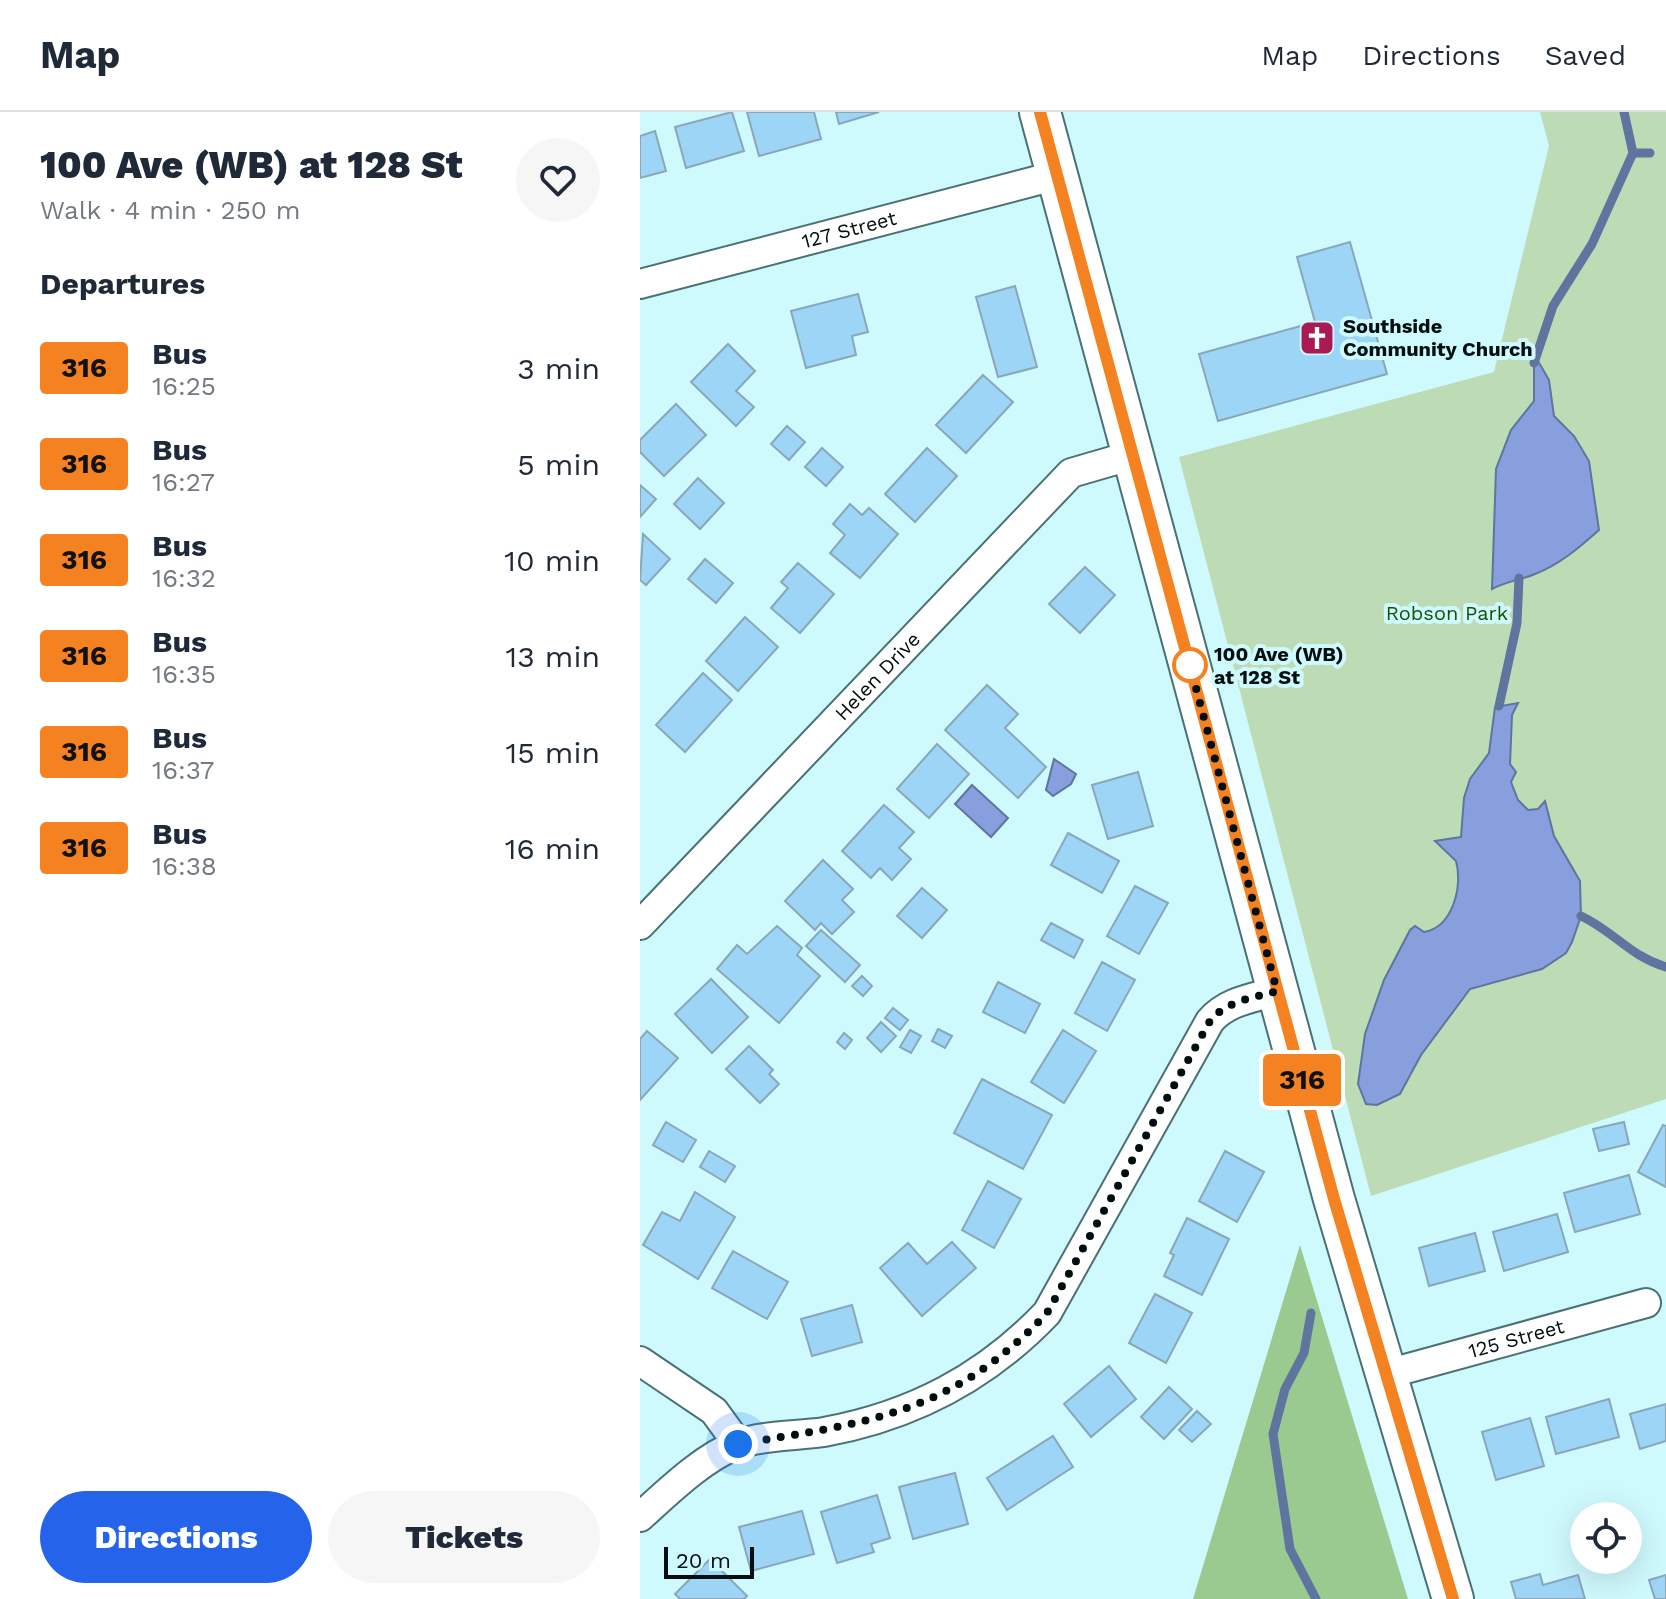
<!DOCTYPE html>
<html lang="en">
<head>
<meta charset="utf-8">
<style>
  body { margin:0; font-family:"Work Sans",sans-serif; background:#f6f6f7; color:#1f2937; height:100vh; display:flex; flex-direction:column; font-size:30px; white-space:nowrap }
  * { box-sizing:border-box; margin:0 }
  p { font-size:26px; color:#747a83 }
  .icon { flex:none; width:44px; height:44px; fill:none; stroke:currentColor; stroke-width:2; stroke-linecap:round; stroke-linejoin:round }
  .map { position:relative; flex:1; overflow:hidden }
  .panel { display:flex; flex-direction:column; background:#fff; width:640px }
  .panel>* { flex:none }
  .badge { padding:0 16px; border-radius:6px; font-size:28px; line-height:52px }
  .controls { position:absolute; left:930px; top:1390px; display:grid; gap:16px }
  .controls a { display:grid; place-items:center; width:72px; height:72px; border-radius:50%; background:#fff; box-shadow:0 8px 32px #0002; font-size:40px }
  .scale { position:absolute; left:24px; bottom:20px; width:90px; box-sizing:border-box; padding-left:8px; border:4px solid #010e0f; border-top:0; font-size:22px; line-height:28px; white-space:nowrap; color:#010e0f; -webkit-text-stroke:6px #cef9fd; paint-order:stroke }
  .you { position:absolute; width:40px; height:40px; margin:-20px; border:6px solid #fff; border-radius:50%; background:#1a73e8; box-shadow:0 0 0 12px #1a73e833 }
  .map>.badge { position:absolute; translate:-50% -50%; box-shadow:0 0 0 4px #fff }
  h2 { padding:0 40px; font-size:30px; line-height:72px }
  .round { display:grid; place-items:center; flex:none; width:84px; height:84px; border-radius:42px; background:#f6f6f7 }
  .summary { display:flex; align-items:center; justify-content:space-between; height:136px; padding:0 40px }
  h1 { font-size:38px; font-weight:800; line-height:60px }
  .button { display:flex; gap:16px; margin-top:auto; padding:16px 40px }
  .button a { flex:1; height:92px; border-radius:48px; background:#2563eb; color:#fff; font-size:32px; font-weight:800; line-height:92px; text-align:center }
  .button a+a { background:#f6f6f7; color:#1f2937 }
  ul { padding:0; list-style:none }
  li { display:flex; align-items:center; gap:24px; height:96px; padding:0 40px }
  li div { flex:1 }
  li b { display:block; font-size:30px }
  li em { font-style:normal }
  li .badge { min-width:88px; font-weight:700; text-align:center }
  header { display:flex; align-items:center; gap:48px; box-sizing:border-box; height:112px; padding:0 40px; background:#fff; border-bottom:2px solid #e0e1e3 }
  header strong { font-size:38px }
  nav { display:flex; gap:44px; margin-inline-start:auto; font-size:28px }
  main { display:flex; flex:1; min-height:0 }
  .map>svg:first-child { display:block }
</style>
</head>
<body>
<header>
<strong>Map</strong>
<nav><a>Map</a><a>Directions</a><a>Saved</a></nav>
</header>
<main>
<section class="panel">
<div class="summary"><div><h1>100 Ave (WB) at 128 St</h1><p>Walk · 4 min · 250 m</p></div><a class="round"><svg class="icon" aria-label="heart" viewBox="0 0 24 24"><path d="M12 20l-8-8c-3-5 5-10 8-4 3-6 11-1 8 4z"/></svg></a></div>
<h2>Departures</h2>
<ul>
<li><span class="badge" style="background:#f58220;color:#111">316</span><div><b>Bus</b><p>16:25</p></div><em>3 min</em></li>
<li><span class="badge" style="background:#f58220;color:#111">316</span><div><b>Bus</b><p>16:27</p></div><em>5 min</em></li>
<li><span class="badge" style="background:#f58220;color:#111">316</span><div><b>Bus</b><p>16:32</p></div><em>10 min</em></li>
<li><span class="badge" style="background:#f58220;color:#111">316</span><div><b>Bus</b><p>16:35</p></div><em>13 min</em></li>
<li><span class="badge" style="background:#f58220;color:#111">316</span><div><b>Bus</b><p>16:37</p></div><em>15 min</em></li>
<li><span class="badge" style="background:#f58220;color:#111">316</span><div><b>Bus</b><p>16:38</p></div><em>16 min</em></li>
</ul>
<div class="button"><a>Directions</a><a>Tickets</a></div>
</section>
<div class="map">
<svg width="1026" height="1487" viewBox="0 0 1026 1487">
  <rect width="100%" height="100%" fill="#cef9fd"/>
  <polygon fill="#bddcb6" points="900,0 1026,0 1026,987 731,1084 539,345 854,260 909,34"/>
  <polygon fill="#9bca90" points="660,1133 768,1487 553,1487"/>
  <g fill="#879fdc" stroke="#5f749e" stroke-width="2">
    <path d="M894,242L909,268L914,304L934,324L949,349L959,418C940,435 919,453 895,462C881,468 867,469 852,477L856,357L871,318L894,289Z"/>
    <path d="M878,591L872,603L870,652L876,660L871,670L878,688L888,698L898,697L905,689L914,724L940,769L941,804L932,830L926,841L902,857L830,877L781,943L760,982L737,993L726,992L718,972L725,922L744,868L770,818L775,814L784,820C813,815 823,774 816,749L795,729L821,725L824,686L830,667L849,641L855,595Z"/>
    <polygon points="414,647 436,662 431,672 413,684 406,678"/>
    <polygon points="332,673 368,706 351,725 315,692"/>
  </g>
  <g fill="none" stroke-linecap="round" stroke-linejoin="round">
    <g stroke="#5f749e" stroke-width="9">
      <polyline points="984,0 993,41 1010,41"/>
      <polyline points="894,251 913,194 952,132 993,41"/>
      <polyline points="859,594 877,511 879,466"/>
      <path d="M941,804C975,820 988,843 1026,855"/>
      <polyline points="671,1201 664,1241 645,1277 633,1322 650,1437 676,1487"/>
    </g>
  </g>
  <g fill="#9dd5f7" stroke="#89a7ba" stroke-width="2">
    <polygon points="92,0 104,39 46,56 35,15"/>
    <polygon points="107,0 174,0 181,27 119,44"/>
    <polygon points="196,0 239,0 199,12"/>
    <polygon points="15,19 26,59 0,66 0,24"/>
    <polygon points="710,130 747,262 578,309 559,242 675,210 657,145"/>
    <polygon points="375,174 397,255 358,265 336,185"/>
    <polygon points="218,182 228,220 212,224 216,243 166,256 151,199"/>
    <polygon points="88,232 115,259 96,279 114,295 96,314 51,270"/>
    <polygon points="343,263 373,290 326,341 296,313"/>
    <polygon points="36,292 66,323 24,364 0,340 0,328"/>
    <polygon points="147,314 165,330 149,348 131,332"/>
    <polygon points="182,336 203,355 186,374 165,355"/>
    <polygon points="287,336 317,364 275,410 245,382"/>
    <polygon points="58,366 84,391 60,417 34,392"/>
    <polygon points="0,373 16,387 0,405"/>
    <polygon points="210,392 222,403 229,396 258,422 220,466 190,441 205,423 193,412"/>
    <polygon points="3,422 30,447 6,473 0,468"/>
    <polygon points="65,447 93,471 76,491 48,467"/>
    <polygon points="158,451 194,482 160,521 131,496 148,476 141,470"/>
    <polygon points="445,455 475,483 440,521 409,492"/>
    <polygon points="105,505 138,535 98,579 66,549"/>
    <polygon points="63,561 92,588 45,640 16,613"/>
    <polygon points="347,573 378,602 365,616 406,655 378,686 305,618"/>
    <polygon points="297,632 329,662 289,706 257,677"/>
    <polygon points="498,660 513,714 468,727 452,673"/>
    <polygon points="244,693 274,720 259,736 271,747 252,768 240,756 231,766 202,739"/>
    <polygon points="428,721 479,749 462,781 411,753"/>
    <polygon points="183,748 213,777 202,788 214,800 192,822 181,811 175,818 145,789"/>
    <polygon points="495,774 528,791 499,842 467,824"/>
    <polygon points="282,776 307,798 282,826 257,804"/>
    <polygon points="411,811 443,828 434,846 401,828"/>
    <polygon points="137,814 162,836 157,843 180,864 139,911 77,857 97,833 107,842"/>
    <polygon points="181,818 220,853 205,870 166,834"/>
    <polygon points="462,850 495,868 467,919 435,901"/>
    <polygon points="222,864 232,874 223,884 212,874"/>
    <polygon points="71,867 108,905 72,941 35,902"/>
    <polygon points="358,870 400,892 385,921 343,900"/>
    <polygon points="253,896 268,908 260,918 245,906"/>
    <polygon points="241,910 256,924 241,940 227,926"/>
    <polygon points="298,917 312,924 305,936 292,929"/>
    <polygon points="270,918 281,924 271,941 260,935"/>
    <polygon points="423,918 456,939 424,991 391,970"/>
    <polygon points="7,919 38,946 0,988 0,927"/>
    <polygon points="204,921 212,928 205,937 197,930"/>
    <polygon points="109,934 133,958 129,962 139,972 120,991 86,957"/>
    <polygon points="342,967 412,1003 383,1057 314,1021"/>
    <polygon points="26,1010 56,1028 43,1050 13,1033"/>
    <polygon points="984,1010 989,1032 959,1039 953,1017"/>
    <polygon points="1023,1013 1026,1014 1026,1075 998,1060"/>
    <polygon points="69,1039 95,1054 85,1070 60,1055"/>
    <polygon points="585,1039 624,1060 597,1110 559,1089"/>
    <polygon points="989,1063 1000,1102 935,1120 924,1081"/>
    <polygon points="348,1069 381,1087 354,1136 322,1118"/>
    <polygon points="55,1080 95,1105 58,1167 3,1133 22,1100 40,1109"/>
    <polygon points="917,1102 928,1140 864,1159 853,1120"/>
    <polygon points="547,1106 589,1127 562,1183 524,1164 534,1143 530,1141"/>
    <polygon points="835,1121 845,1159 789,1174 779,1136"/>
    <polygon points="312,1130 336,1156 282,1204 240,1156 268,1131 287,1152"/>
    <polygon points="93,1139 148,1170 127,1207 72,1176"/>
    <polygon points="515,1182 552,1201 526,1251 489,1231"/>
    <polygon points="212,1193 222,1230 172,1244 161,1207"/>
    <polygon points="469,1254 496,1287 451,1325 424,1292"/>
    <polygon points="529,1275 552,1297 524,1327 501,1305"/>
    <polygon points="969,1287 979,1325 916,1342 906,1305"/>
    <polygon points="1026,1292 1026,1329 1000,1337 990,1302"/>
    <polygon points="557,1299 571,1312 552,1330 539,1318"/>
    <polygon points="890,1306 904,1354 856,1368 842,1320"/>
    <polygon points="413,1324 433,1355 367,1398 347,1366"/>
    <polygon points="315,1361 328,1412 273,1427 259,1375"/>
    <polygon points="237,1383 250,1426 231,1432 234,1440 197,1451 181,1400"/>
    <polygon points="162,1399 174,1442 111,1459 99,1415"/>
    <polygon points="70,1447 107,1484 104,1487 40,1487 35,1482"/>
    <polygon points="900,1462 903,1473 938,1463 945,1487 876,1487 871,1470"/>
    <polygon points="1026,1463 1026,1487 1015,1487 1009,1468"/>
  </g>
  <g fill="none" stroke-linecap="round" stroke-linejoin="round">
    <defs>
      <g id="street">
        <path id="s1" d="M0,172L418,63"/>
        <path id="s2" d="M0,813L431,361L493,343"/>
        <polyline points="0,1249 74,1299 98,1332"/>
        <path id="s3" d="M747,1262L1006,1191"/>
        <path d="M0,1405C28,1380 62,1346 98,1332C124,1323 157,1324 184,1320C272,1304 345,1266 407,1201L570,909C587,889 613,886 637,879"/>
      </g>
      <polyline id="secondary" points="400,0 694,1087 813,1487"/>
    </defs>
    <use href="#street" stroke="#4a7174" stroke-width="32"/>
    <use href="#secondary" stroke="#4a7174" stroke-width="44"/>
    <use href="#street" stroke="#fff" stroke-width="28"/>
    <use href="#secondary" stroke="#fff" stroke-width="40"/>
  </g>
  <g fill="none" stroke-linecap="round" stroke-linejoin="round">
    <defs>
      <polyline id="line" points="400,0 694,1087 813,1487"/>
    </defs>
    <use href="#line" stroke="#fff" stroke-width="18"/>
    <use href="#line" stroke="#f58220" stroke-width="12"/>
    <path stroke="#010e0f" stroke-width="8" stroke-dasharray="0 14.4" d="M98,1332C227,1311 312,1302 407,1201L570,909C586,889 613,886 637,879L549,550L550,553"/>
  </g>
  <defs>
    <symbol id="church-square" viewBox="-11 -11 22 22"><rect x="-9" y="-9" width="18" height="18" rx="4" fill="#a91954" stroke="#cef9fd"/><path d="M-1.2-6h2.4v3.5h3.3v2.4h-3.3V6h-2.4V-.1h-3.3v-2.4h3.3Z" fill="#fff"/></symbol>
  </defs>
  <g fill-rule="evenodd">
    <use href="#church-square" x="657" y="206" width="40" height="40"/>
  </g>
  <circle fill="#fff" stroke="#f58220" stroke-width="4" cx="550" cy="553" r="16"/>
  <g text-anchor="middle" stroke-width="8" stroke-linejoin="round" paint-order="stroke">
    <g font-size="20" fill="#010e0f" stroke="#cef9fd">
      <text dy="7" stroke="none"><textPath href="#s1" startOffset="216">127 Street</textPath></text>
      <text dy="7" stroke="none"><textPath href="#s2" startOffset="344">Helen Drive</textPath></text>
      <text dy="7" stroke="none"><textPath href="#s3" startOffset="134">125 Street</textPath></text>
    </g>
    <g font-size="20" font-weight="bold" fill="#010e0f" stroke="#cef9fd" text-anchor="start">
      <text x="703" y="221">Southside<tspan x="703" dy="23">Community Church</tspan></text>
    </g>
    <g font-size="20" fill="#165300" stroke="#cef9fd">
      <text x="807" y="508">Robson Park</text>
    </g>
    <g font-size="20" font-weight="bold" fill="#010e0f" stroke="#cef9fd" text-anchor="start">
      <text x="574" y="549">100 Ave (WB)<tspan x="574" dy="23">at 128 St</tspan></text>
    </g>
  </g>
</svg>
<div class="controls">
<a><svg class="icon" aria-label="locate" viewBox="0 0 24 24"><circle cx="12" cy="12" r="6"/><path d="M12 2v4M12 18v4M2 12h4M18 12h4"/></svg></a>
</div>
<div class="scale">20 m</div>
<div class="you" style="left:98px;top:1332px"></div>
<b class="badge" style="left:662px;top:968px;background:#f58220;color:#111">316</b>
</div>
</main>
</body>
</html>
